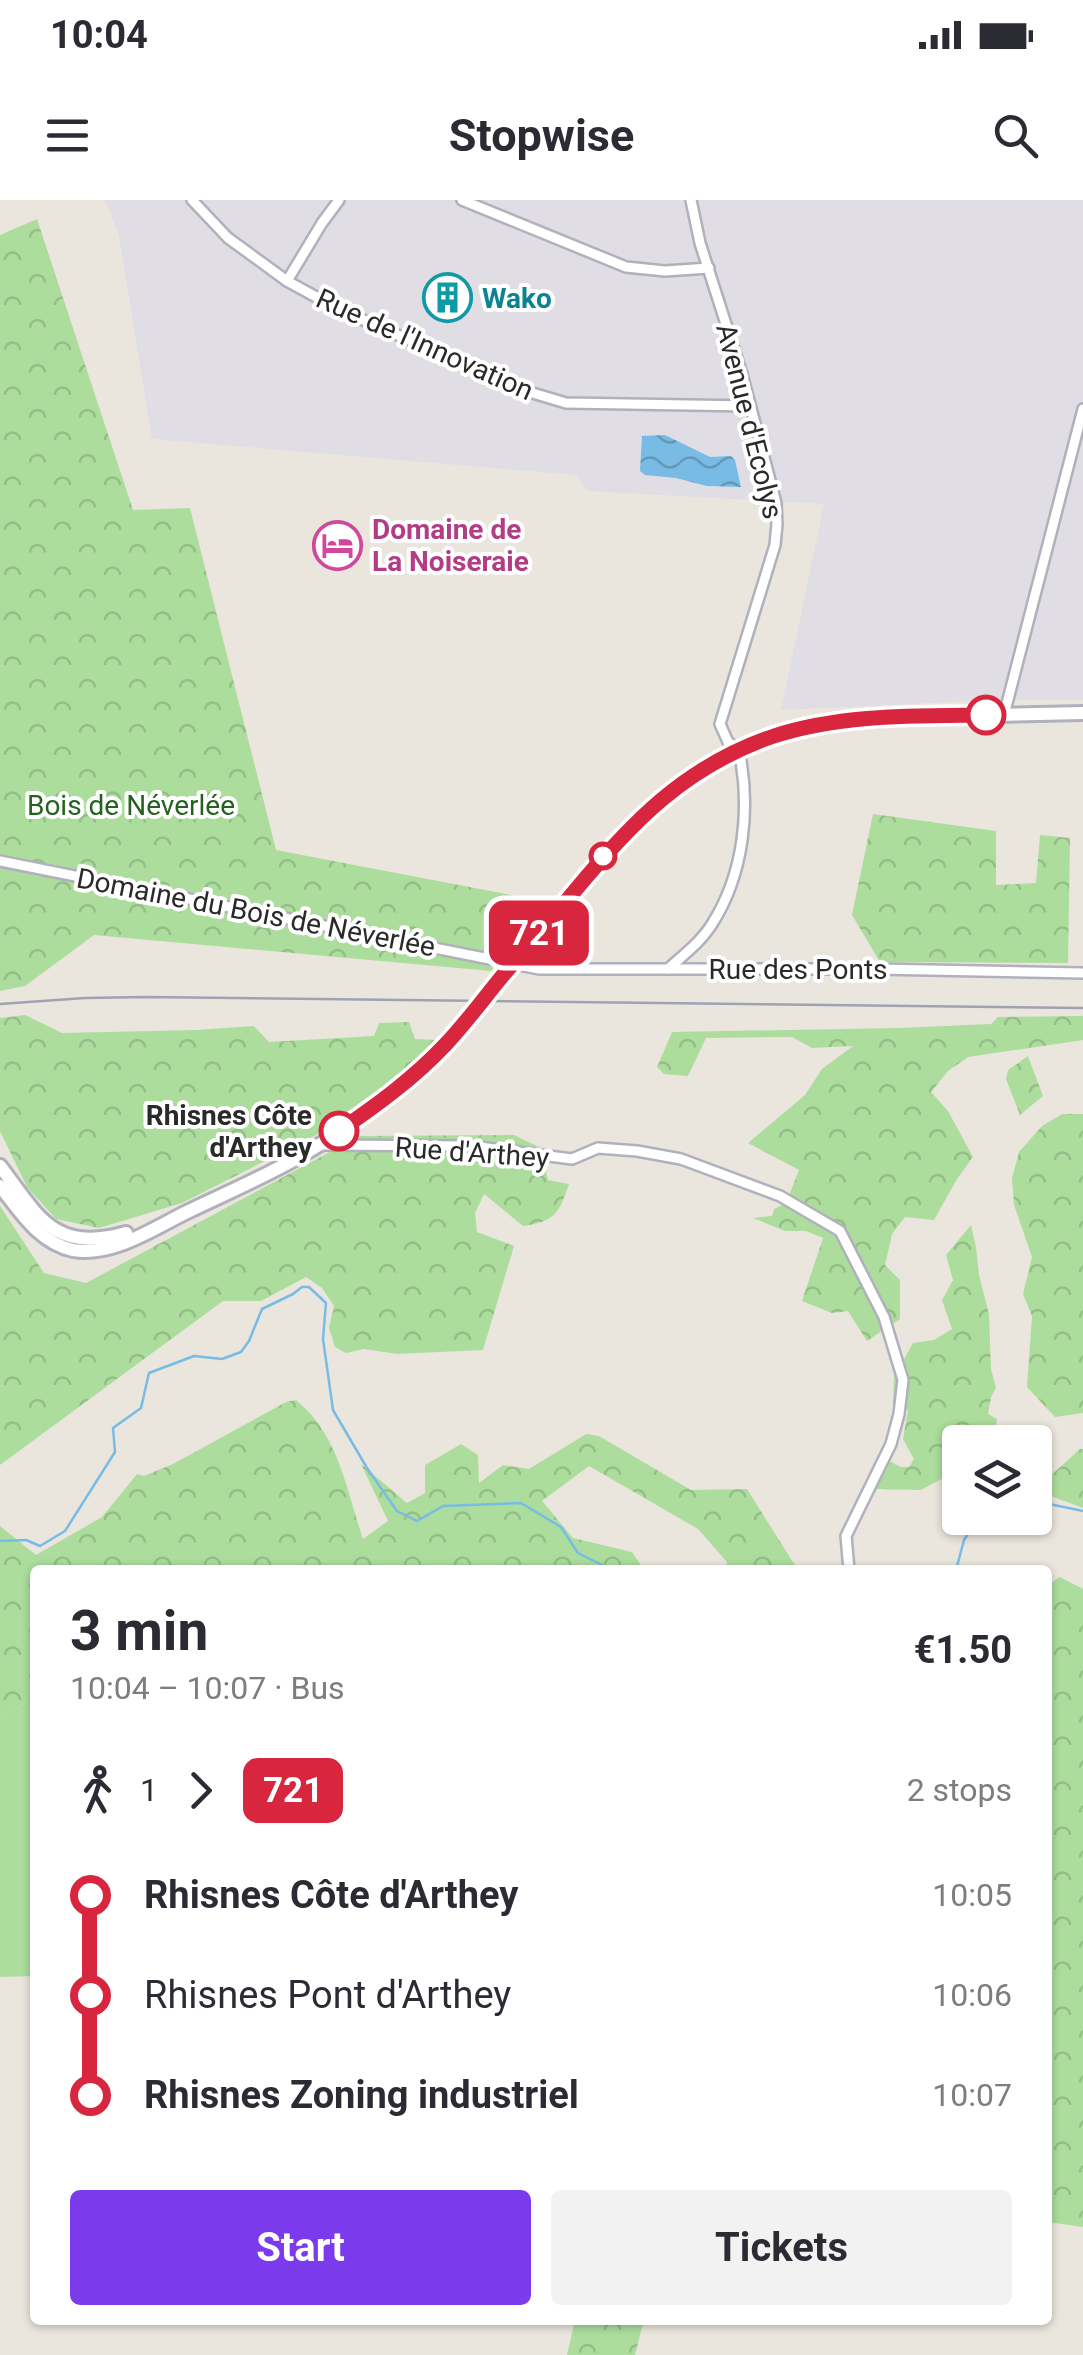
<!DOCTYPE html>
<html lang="en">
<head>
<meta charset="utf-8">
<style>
  body { margin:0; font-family:Roboto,sans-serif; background:#f2f2f3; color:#2b2b33; height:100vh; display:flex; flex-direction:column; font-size:38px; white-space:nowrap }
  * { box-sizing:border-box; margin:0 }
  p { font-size:32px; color:#7c7c81 }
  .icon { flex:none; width:55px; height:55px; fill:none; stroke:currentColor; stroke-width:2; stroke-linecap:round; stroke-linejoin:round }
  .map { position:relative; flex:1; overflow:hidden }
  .side { position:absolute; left:30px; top:1365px; width:1022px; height:760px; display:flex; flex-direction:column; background:#fff; border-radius:10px; box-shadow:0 2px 8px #0004 }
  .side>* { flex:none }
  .badge { padding:0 20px; border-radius:15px; font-size:35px; line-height:65px }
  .controls { position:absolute; left:942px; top:1225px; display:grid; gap:20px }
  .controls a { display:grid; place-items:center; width:110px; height:110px; border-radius:10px; background:#fff; box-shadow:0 2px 8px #0004; font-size:50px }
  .map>.badge { position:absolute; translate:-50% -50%; box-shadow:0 0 0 5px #fff }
  .legs { display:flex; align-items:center; gap:15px; height:110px; padding:0 40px; font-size:32px }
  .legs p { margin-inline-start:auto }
  .overview { display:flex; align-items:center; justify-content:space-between; height:170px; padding:0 40px }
  h1 { font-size:55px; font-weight:700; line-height:75px }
  .primary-button { display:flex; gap:20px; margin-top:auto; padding:20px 40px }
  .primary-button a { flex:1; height:115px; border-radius:10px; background:#7c3aed; color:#fff; font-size:40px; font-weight:700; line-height:115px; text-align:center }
  .primary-button a+a { background:#f2f2f3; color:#2b2b33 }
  ul { padding:0 40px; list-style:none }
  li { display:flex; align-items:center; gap:35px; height:100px; font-size:38px }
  li i { display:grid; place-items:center; width:15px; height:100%; margin:0 12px; background:currentColor }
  li i::after { content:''; width:25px; height:25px; margin:-12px; border:8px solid; border-radius:50%; background:#fff }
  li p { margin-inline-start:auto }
  li:first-child i { background:linear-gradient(#0000 50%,currentColor 0) }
  li:last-child i { background:linear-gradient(currentColor 50%,#0000 0) }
  .status { display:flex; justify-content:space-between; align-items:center; height:70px; padding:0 50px; background:#fff; direction:ltr }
  .status svg { height:28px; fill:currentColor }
  header { display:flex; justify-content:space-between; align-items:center; height:130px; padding:0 40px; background:#fff; font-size:45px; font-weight:700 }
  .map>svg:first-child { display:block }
</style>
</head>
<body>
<div class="status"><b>10:04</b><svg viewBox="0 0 49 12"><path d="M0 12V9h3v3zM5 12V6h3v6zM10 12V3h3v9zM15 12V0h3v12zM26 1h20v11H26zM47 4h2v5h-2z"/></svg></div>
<header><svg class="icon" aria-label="menu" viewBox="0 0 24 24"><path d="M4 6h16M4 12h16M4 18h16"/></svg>Stopwise<svg class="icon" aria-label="search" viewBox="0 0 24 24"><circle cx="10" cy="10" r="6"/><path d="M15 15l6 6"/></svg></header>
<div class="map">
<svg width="1083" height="2155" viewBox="0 0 1083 2155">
  <defs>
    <pattern id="forest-crowns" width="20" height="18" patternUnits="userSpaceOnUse" patternTransform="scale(2.5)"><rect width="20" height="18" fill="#acdd9d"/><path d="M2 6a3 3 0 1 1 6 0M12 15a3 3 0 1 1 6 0" fill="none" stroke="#94be87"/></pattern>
    <pattern id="water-waves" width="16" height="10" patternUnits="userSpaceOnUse" patternTransform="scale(2.5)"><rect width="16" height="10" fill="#78bbe5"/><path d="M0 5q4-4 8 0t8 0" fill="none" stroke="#6398ba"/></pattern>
  </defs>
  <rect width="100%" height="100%" fill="#ebe6dd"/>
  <polygon fill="#e0dde4" points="105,0 1083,0 1083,500 995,500 781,510 824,304 588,291 575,275 152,239 119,36"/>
  <polygon fill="#acdd9d" points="35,1498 35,1776 0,1777 0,1518"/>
  <g fill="url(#forest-crowns)">
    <polygon points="37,19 133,310 190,308 276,650 542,701 491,771 94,735 25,786 0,791 0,35"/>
    <polygon points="873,614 996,631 996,685 1036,683 1040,635 1070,638 1068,763 880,762 852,715"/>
    <polygon points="25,815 62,833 196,830 254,826 269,842 374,836 379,823 409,822 415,839 438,840 379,891 318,934 182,1003 99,1028 56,1019 27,987 0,931 0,818"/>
    <polygon points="1083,816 1083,840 968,857 948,871 931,892 948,911 973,957 957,979 934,1020 905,1017 892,1034 885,1065 900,1080 900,1119 867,1141 848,1111 832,1113 802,1101 823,1038 806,1031 785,1031 753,1018 772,1016 774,1009 786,1003 799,970 748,943 805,895 822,869 853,846 812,848 792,837 706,838 688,876 664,874 657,867 672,832 898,828 991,824 998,817"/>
    <polygon points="1028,856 1043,896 1020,915 1006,879 1008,870"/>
    <polygon points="1062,914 1083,914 1083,1213 1055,1217 1027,1187 1032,1116 1023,1094 1032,1057 1014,1005 1012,978 1019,952 1042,926"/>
    <path d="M514,935L539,947L548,980L569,984C559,1013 555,1022 523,1026L484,994L475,1013L477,1032L514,1046L483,1150L397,1154L364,1149L346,1153L335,1147L329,1128L334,1106L322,1088L306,1077L261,1101H223L0,1265V1006L44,1073L86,1083L328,953L354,936Z"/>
    <polygon points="971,1025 976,1047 979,1075 989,1114 991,1169 996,1188 991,1197 988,1214 997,1219 993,1242 960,1242 960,1269 921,1290 876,1289 872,1270 878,1255 901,1267 909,1267 914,1259 903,1239 908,1210 893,1203 894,1177 913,1143 934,1140 952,1129 942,1100 953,1080 946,1055"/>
    <path d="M296,1200C339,1235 346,1289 363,1339L388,1321L361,1264L407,1303L425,1293V1265L461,1244L478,1255L479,1283L503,1265L529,1269L586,1234L599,1236L691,1290L747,1289L796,1367L795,1370H726L727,1362L698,1329L589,1266L542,1301L573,1338L632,1352L644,1370H35V1498L0,1518V1326L36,1355L102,1317L137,1274L144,1276L173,1264L286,1202Z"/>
    <polygon points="1080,1249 1083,1249 1083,1308 1035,1290"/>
    <polygon points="1060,1377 1083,1389 1083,2027 1048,2022 1048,1385"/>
    <polygon points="575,2120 644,2120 635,2155 567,2155"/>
  </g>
  <polygon fill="url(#water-waves)" points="665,235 710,257 731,256 735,260 741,287 707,286 676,278 645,275 640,271 642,236"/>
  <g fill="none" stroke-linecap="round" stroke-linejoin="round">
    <g stroke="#78bbe5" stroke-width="2.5">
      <polyline points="1035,1301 1083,1311"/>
      <polyline points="0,1341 26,1340 40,1346 65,1331 115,1252 113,1228 141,1208 149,1173 194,1156 222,1159 241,1152 249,1141 262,1109 293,1094 302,1087 309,1087 326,1103 323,1139 333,1210 367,1268 397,1311 417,1321 443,1306 521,1303 561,1327 578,1353 612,1370"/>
      <polyline points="956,1370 964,1340 978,1318"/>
    </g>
    <defs>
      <g id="street">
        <polyline points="192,0 228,38 287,81 338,109 526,191 566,203 750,206"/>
        <polyline points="462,0 626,67 665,71 709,68"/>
        <polyline points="287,81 322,23 339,0"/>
        <polyline points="1004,515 1083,209"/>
        <polyline points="0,661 539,769 877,769 1083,773"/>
        <path d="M668,769C683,755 701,742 712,724C744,674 751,608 739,550L728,542L720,524L775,345L777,324L776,303L742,174L700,43L691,0"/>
        <polyline points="322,945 472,946 572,959 598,948 637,951 681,959 780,996 840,1031 884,1117 903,1180 899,1214 891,1244 846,1336 849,1370"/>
      </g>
      <g id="secondary">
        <path d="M503,775C526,748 550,721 573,694C595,667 617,638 643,614C737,527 832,518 954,516C997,515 1040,514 1083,513"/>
        <path d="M0,966C38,1016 54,1054 126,1033"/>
        <path d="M0,986C20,1011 39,1043 73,1050C112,1057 154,1028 187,1012C224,994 262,978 297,958C359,923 418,877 463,823"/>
      </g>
    </defs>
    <use href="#street" stroke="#b0b1bc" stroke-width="14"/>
    <use href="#secondary" stroke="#b0b1bc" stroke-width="18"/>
    <use href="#street" stroke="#fff" stroke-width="9"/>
    <use href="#secondary" stroke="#fff" stroke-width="12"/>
    <polyline stroke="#a0a1b3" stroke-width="2.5" points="0,804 85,798 145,797 1083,808"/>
    <defs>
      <polyline id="secondary-bridge" points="463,823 503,775"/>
    </defs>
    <use href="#secondary-bridge" stroke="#b0b1bc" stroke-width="18" stroke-linecap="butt"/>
    <use href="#secondary-bridge" stroke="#fff" stroke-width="12"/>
  </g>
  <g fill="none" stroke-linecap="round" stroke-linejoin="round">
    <defs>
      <path id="line-1" d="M339,931C377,905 414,878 445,845C466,823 484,798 504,774C527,747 551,721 573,693C631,623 685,566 774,536C842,514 915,516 986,515"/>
    </defs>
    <use href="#line-1" stroke="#fff" stroke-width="22"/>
    <use href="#line-1" stroke="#d7263d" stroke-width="15"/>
  </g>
  <defs>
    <symbol id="building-ring" viewBox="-11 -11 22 22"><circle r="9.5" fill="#fff" stroke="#0f9aa8" stroke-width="1.5"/><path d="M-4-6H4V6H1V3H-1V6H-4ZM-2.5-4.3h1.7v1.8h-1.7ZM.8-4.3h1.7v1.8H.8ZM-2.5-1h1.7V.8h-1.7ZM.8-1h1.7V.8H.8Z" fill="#0f9aa8"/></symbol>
    <symbol id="hotel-ring" viewBox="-11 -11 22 22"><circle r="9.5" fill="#fff" stroke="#d1479c" stroke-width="1.5"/><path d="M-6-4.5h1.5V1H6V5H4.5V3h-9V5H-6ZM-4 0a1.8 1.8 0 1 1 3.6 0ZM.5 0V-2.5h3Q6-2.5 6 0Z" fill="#d1479c"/></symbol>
  </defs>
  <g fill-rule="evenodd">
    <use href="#building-ring" x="420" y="70" width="55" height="55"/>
    <use href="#hotel-ring" x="310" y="318" width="55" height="55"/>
  </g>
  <g fill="#fff" stroke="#d7263d" stroke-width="5">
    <circle cx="986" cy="515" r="18"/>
    <circle cx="603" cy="656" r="12"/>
    <circle cx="339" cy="931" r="18"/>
  </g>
  <g text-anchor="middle" stroke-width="8" stroke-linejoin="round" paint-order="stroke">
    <g font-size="28" font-weight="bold" fill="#0d838f" stroke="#fff" text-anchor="start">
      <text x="482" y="108">Wako</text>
    </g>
    <g font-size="28" fill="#2a2a2a" stroke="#fff">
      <text transform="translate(425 144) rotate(24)" y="10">Rue de l'Innovation</text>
      <text transform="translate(750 221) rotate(76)" y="10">Avenue d'Ecolys</text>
      <text transform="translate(256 712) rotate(11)" y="10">Domaine du Bois de Néverlée</text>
      <text x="798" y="779">Rue des Ponts</text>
      <text transform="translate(472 952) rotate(4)" y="10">Rue d'Arthey</text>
    </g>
    <g font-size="28" font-weight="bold" fill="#b23c85" stroke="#fff" text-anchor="start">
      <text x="372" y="339">Domaine de<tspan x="372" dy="32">La Noiseraie</tspan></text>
    </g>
    <g font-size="28" fill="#25611f" stroke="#fff">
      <text x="131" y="615">Bois de Néverlée</text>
    </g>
    <g font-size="28" font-weight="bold" fill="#2a2a2a" stroke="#fff" text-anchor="end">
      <text x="312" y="925">Rhisnes Côte<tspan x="312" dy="32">d'Arthey</tspan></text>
    </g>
  </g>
</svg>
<div class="controls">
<a><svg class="icon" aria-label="layers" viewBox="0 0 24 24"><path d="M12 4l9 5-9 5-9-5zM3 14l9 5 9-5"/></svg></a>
</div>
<b class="badge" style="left:539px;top:733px;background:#d7263d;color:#fff">721</b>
<section class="side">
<div class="overview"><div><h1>3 min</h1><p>10:04 – 10:07 · Bus</p></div><b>€1.50</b></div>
<div class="legs"><svg class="icon" aria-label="walk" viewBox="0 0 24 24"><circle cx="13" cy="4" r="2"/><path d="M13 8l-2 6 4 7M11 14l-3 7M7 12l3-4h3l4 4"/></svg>1<svg class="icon" aria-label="forward" viewBox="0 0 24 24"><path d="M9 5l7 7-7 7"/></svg><b class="badge" style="background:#d7263d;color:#fff">721</b><p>2 stops</p></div>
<ul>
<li><i style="color:#d7263d"></i><b>Rhisnes Côte d'Arthey</b><p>10:05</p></li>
<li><i style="color:#d7263d"></i><span>Rhisnes Pont d'Arthey</span><p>10:06</p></li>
<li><i style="color:#d7263d"></i><b>Rhisnes Zoning industriel</b><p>10:07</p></li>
</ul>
<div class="primary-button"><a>Start</a><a>Tickets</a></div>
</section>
</div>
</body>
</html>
